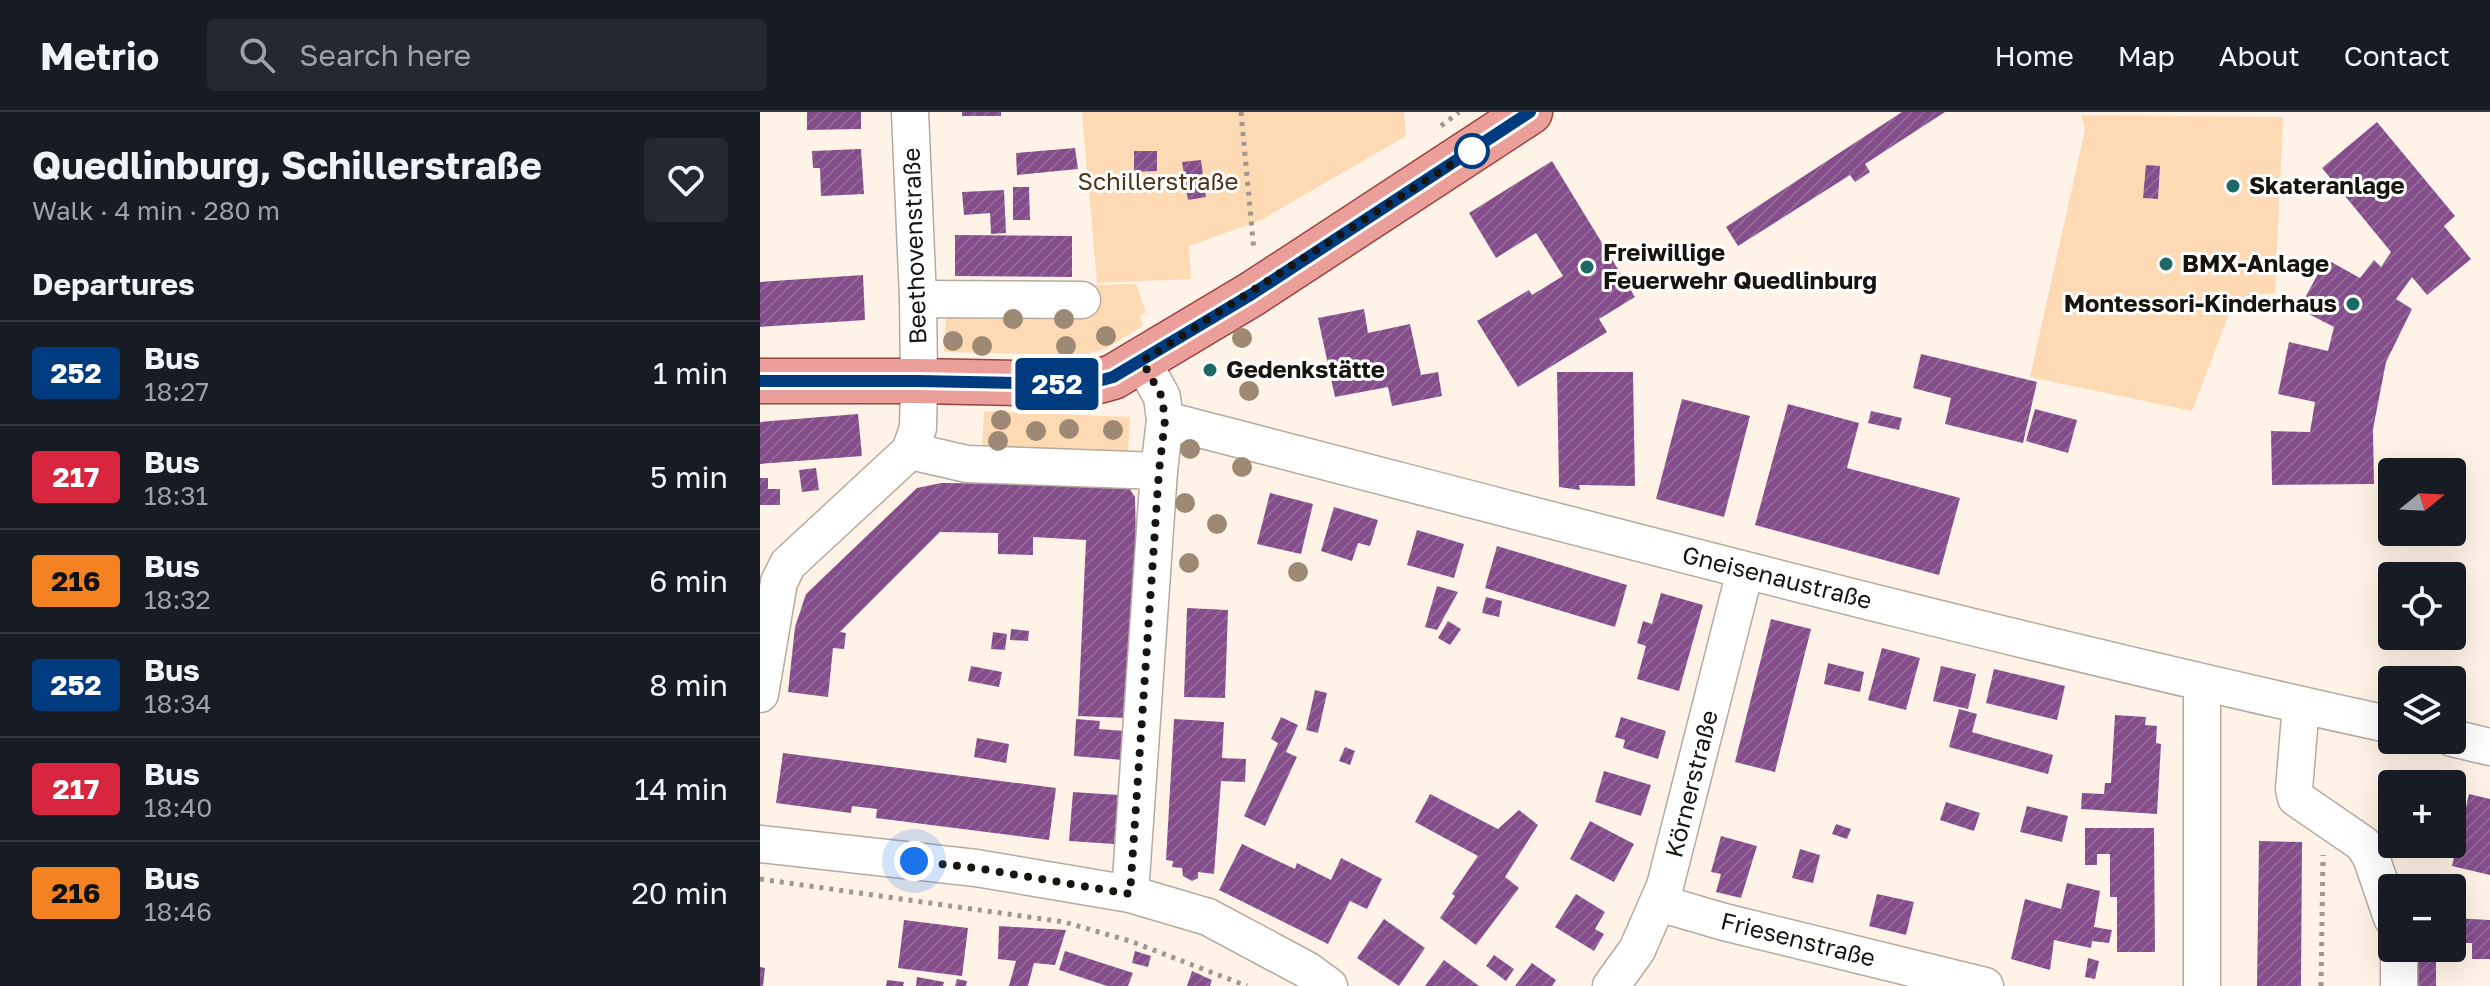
<!DOCTYPE html>
<html lang="en">
<head>
<meta charset="utf-8">
<style>
  body { margin:0; font-family:"Golos Text",sans-serif; background:#242831; color:#f1f3f6; height:100vh; display:flex; flex-direction:column; font-size:30px; white-space:nowrap }
  * { box-sizing:border-box; margin:0 }
  p { font-size:26px; color:#9ea1a6 }
  .icon { flex:none; width:44px; height:44px; fill:none; stroke:currentColor; stroke-width:2; stroke-linecap:round; stroke-linejoin:round }
  .map { position:relative; flex:1; overflow:hidden }
  .side { display:flex; flex-direction:column; background:#171b24; width:760px }
  .side>* { flex:none }
  .badge { padding:0 16px; border-radius:6px; font-size:28px; line-height:52px }
  .needle { width:52px; rotate:72deg }
  .tools { position:absolute; left:1618px; top:346px; display:grid; gap:16px }
  .tools a { display:grid; place-items:center; width:88px; height:88px; border-radius:8px; background:#171b24; box-shadow:0 8px 32px #0002; font-size:40px }
  .you { position:absolute; width:40px; height:40px; margin:-20px; border:6px solid #fff; border-radius:50%; background:#1a73e8; box-shadow:0 0 0 12px #1a73e833 }
  .map>.badge { position:absolute; translate:-50% -50%; box-shadow:0 0 0 4px #fff }
  h2 { padding:0 32px; font-size:30px; line-height:72px }
  .round { display:grid; place-items:center; flex:none; width:84px; height:84px; border-radius:8px; background:#242831 }
  .summary { display:flex; align-items:center; justify-content:space-between; height:136px; padding:0 32px }
  h1 { font-size:38px; font-weight:700; line-height:60px }
  ul { padding:0; list-style:none }
  li { display:flex; align-items:center; gap:24px; height:104px; padding:0 32px; border-top:2px solid #363941 }
  li div { flex:1 }
  li b { display:block; font-size:30px }
  li em { font-style:normal }
  li .badge { min-width:88px; font-weight:700; text-align:center }
  header { display:flex; align-items:center; gap:48px; box-sizing:border-box; height:112px; padding:0 40px; background:#171b24; border-bottom:2px solid #363941 }
  header strong { font-size:38px }
  nav { display:flex; gap:44px; margin-inline-start:auto; font-size:28px }
  .search { width:560px; height:72px; background:#242831; display:flex; align-items:center; gap:20px; box-sizing:border-box; padding:0 28px; border-radius:8px; color:#9ea1a6; font-size:30px }
  main { display:flex; flex:1; min-height:0 }
  .map>svg:first-child { display:block }
</style>
</head>
<body>
<header>
<strong>Metrio</strong>
<div class="search"><svg class="icon" aria-label="search" viewBox="0 0 24 24"><circle cx="10" cy="10" r="6"/><path d="M15 15l6 6"/></svg>Search here</div>
<nav><a>Home</a><a>Map</a><a>About</a><a>Contact</a></nav>
</header>
<main>
<section class="side">
<div class="summary"><div><h1>Quedlinburg, Schillerstraße</h1><p>Walk · 4 min · 280 m</p></div><a class="round"><svg class="icon" aria-label="heart" viewBox="0 0 24 24"><path d="M12 20l-8-8c-3-5 5-10 8-4 3-6 11-1 8 4z"/></svg></a></div>
<h2>Departures</h2>
<ul>
<li><span class="badge" style="background:#003b80;color:#fff">252</span><div><b>Bus</b><p>18:27</p></div><em>1 min</em></li>
<li><span class="badge" style="background:#d7263d;color:#fff">217</span><div><b>Bus</b><p>18:31</p></div><em>5 min</em></li>
<li><span class="badge" style="background:#f58220;color:#111">216</span><div><b>Bus</b><p>18:32</p></div><em>6 min</em></li>
<li><span class="badge" style="background:#003b80;color:#fff">252</span><div><b>Bus</b><p>18:34</p></div><em>8 min</em></li>
<li><span class="badge" style="background:#d7263d;color:#fff">217</span><div><b>Bus</b><p>18:40</p></div><em>14 min</em></li>
<li><span class="badge" style="background:#f58220;color:#111">216</span><div><b>Bus</b><p>18:46</p></div><em>20 min</em></li>
</ul>
</section>
<div class="map">
<svg width="1730" height="874" viewBox="0 0 1730 874">
  <defs>
    <pattern id="building-hatch" width="6" height="6" patternUnits="userSpaceOnUse" patternTransform="scale(2)"><rect width="6" height="6" fill="#864d8d"/><path d="M-1 1l2-2M0 6l6-6M5 7l2-2" fill="none" stroke="#936898"/></pattern>
  </defs>
  <rect width="100%" height="100%" fill="#fff3e7"/>
  <g fill="#fddab4">
    <polygon points="322,0 644,0 646,24 501,108 429,134 431,167 337,171"/>
    <polygon points="1321,3 1523,5 1515,181 1475,186 1432,299 1270,265 1325,18"/>
    <polygon points="376,172 386,200 380,203 383,214 345,237 322,243 184,240 186,201 327,173"/>
    <polygon points="224,299 370,305 368,345 222,338"/>
  </g>
  <g fill="url(#building-hatch)">
    <polygon points="47,0 101,0 101,17 47,18"/>
    <rect x="202" y="0" width="39" height="4"/>
    <polygon points="1142,0 1185,0 1105,52 1110,60 1095,70 1090,63 978,134 966,115"/>
    <polygon points="1617,10 1695,104 1684,114 1711,147 1667,183 1652,165 1636,187 1652,197 1626,250 1613,317 1614,372 1512,373 1511,319 1550,320 1555,290 1518,282 1529,230 1568,239 1574,215 1539,197 1566,147 1600,166 1614,148 1621,155 1631,140 1562,56"/>
    <polygon points="315,36 318,57 257,63 256,41"/>
    <polygon points="101,37 104,82 61,84 60,56 53,56 52,39"/>
    <polygon points="374,39 397,39 397,59 374,60"/>
    <polygon points="441,48 446,85 428,88 422,50"/>
    <polygon points="792,49 875,185 839,207 847,220 758,275 717,209 769,178 772,183 803,164 776,121 736,146 709,101"/>
    <polygon points="1386,53 1400,54 1398,87 1383,86"/>
    <polygon points="253,75 269,75 270,108 253,108"/>
    <polygon points="244,78 246,121 231,122 230,101 204,103 202,80"/>
    <polygon points="195,123 312,124 312,165 195,164"/>
    <polygon points="103,163 105,208 0,215 0,170"/>
    <polygon points="604,197 608,221 650,212 661,263 678,260 682,284 632,294 628,275 575,285 558,206"/>
    <polygon points="1161,242 1277,270 1263,331 1185,312 1191,286 1153,276"/>
    <polygon points="797,260 873,260 875,374 819,373 820,378 799,375"/>
    <polygon points="922,287 990,304 964,405 896,387"/>
    <polygon points="1028,292 1099,311 1087,356 1200,386 1179,463 995,413"/>
    <polygon points="1275,297 1317,308 1308,341 1266,329"/>
    <polygon points="1111,299 1142,306 1139,318 1108,311"/>
    <polygon points="98,302 102,344 0,352 0,310"/>
    <polygon points="56,356 59,378 42,380 39,358"/>
    <polygon points="0,366 8,366 8,377 20,377 20,393 0,393"/>
    <polygon points="181,371 367,373 375,385 376,430 368,606 318,604 326,428 273,425 273,443 238,442 238,421 180,420 80,520 86,521 84,537 73,536 68,585 28,580 35,515 46,482 157,376"/>
    <polygon points="510,381 553,392 541,442 497,432"/>
    <polygon points="574,395 618,408 610,434 598,431 592,449 561,439"/>
    <polygon points="657,418 704,432 694,466 647,453"/>
    <polygon points="737,434 867,473 855,515 725,476"/>
    <polygon points="677,474 698,480 677,518 665,515"/>
    <polygon points="901,481 943,493 919,579 877,567 886,534 877,531 883,509 892,512"/>
    <polygon points="726,485 742,489 739,505 722,501"/>
    <polygon points="427,496 468,498 465,586 424,585"/>
    <polygon points="1011,507 1051,517 1015,660 975,650"/>
    <polygon points="688,509 701,517 690,533 678,526"/>
    <polygon points="251,517 269,519 268,529 250,528"/>
    <polygon points="233,520 247,522 245,538 231,537"/>
    <polygon points="1122,536 1160,546 1146,598 1108,588"/>
    <polygon points="1068,551 1104,560 1100,580 1064,572"/>
    <polygon points="211,554 242,560 239,575 208,569"/>
    <polygon points="1181,554 1216,562 1208,597 1173,589"/>
    <polygon points="1234,557 1305,574 1297,608 1226,591"/>
    <polygon points="555,578 567,581 558,621 546,618"/>
    <polygon points="1199,597 1217,602 1212,620 1293,643 1288,662 1189,635"/>
    <polygon points="1355,603 1386,605 1385,613 1397,614 1396,631 1401,632 1397,702 1321,697 1322,681 1344,682 1345,671 1351,671"/>
    <polygon points="521,605 538,613 526,640 537,645 505,714 484,704 518,631 511,627"/>
    <polygon points="861,605 906,619 898,647 863,636 865,628 855,625"/>
    <polygon points="316,607 340,609 339,617 365,619 363,648 314,644"/>
    <polygon points="414,607 464,610 462,646 486,647 485,670 461,669 454,762 438,760 438,766 432,769 423,764 422,756 412,755 413,749 406,748"/>
    <polygon points="217,626 249,632 246,651 214,645"/>
    <polygon points="585,635 595,639 590,653 579,649"/>
    <polygon points="23,641 296,676 289,728 116,706 117,697 92,694 91,701 16,691"/>
    <polygon points="844,659 891,673 881,704 835,690"/>
    <polygon points="313,680 358,683 354,732 309,729"/>
    <polygon points="670,682 738,717 759,698 778,713 745,765 759,776 716,833 680,806 695,784 692,782 718,744 655,710"/>
    <polygon points="1709,682 1730,687 1730,763 1692,754"/>
    <polygon points="1186,690 1220,701 1214,719 1180,708"/>
    <polygon points="1267,694 1308,704 1302,730 1260,720"/>
    <polygon points="830,709 874,732 854,770 810,747"/>
    <polygon points="1076,712 1091,717 1087,727 1072,722"/>
    <polygon points="1325,716 1394,716 1395,840 1357,840 1357,785 1350,785 1350,742 1337,742 1337,753 1325,753"/>
    <polygon points="961,724 997,734 981,786 956,780 961,762 951,760"/>
    <polygon points="1499,729 1542,730 1541,874 1497,874"/>
    <polygon points="482,732 535,757 537,751 571,768 581,746 622,767 607,797 590,789 568,832 459,778"/>
    <polygon points="1040,737 1060,743 1053,771 1032,766"/>
    <polygon points="1307,771 1340,779 1334,815 1352,818 1349,831 1332,829 1331,836 1294,828 1290,858 1251,847 1265,787 1301,797"/>
    <polygon points="816,782 845,800 835,817 844,822 834,839 795,815"/>
    <polygon points="1117,782 1154,790 1146,823 1109,814"/>
    <polygon points="1692,806 1730,808 1730,847 1712,847 1712,831 1692,831"/>
    <polygon points="624,807 665,836 639,874 597,846"/>
    <polygon points="144,808 208,816 202,864 138,856"/>
    <polygon points="239,814 306,818 295,853 274,851 268,874 249,874 256,849 238,847"/>
    <polygon points="1650,836 1676,836 1676,874 1651,874"/>
    <polygon points="305,839 373,861 368,874 347,874 299,858"/>
    <polygon points="375,839 391,844 388,855 372,851"/>
    <polygon points="734,843 754,857 746,869 726,854"/>
    <polygon points="1328,846 1339,849 1335,867 1325,865"/>
    <polygon points="684,848 719,874 665,874"/>
    <polygon points="772,851 796,868 792,874 755,874"/>
    <polygon points="0,855 5,856 3,874 0,874"/>
    <polygon points="432,859 452,868 450,874 427,874"/>
    <polygon points="157,865 184,870 183,874 156,874"/>
    <polygon points="197,867 207,869 206,874 195,874"/>
    <polygon points="127,868 144,870 143,874 126,874"/>
  </g>
  <g fill="none" stroke-linecap="round" stroke-linejoin="round">
    <defs>
      <g id="minor">
        <polyline points="158,187 322,188"/>
        <path d="M405,308C813,413 1220,523 1632,613"/>
        <polyline points="150,339 207,352 399,359"/>
        <polyline points="0,582 19,470 28,452 150,339 158,316 159,269 158,187 150,0"/>
        <polyline points="1541,593 1534,677 1536,686 1603,732 1611,745 1632,806"/>
        <polyline points="1692,626 1730,635"/>
        <polyline points="0,732 216,756 370,782 448,805 547,858 569,874"/>
        <polyline points="370,782 399,359 405,308 402,285 382,249"/>
        <polyline points="899,791 964,810 1225,874"/>
        <polyline points="851,874 877,838 905,774 985,459"/>
        <polyline points="1442,874 1442,572"/>
        <polyline points="1639,874 1639,836"/>
      </g>
      <polyline id="major" points="0,269 159,269 308,272 331,271 353,265 492,182 770,0"/>
    </defs>
    <use href="#minor" stroke="#b5aa9f" stroke-width="39"/>
    <use href="#major" stroke="#99453e" stroke-width="47"/>
    <g stroke="#a0978e" stroke-width="5" stroke-dasharray="4 6" stroke-linecap="butt">
      <polyline points="481,0 494,139"/>
      <polyline points="681,14 699,0"/>
      <polyline points="0,767 304,810 370,829 487,874"/>
      <polyline points="1561,874 1563,743"/>
    </g>
    <use href="#minor" stroke="#fff" stroke-width="36"/>
    <use href="#major" stroke="#eb9f9a" stroke-width="44"/>
  </g>
  <g fill="#9e8a74">
    <circle cx="253" cy="207" r="10"/>
    <circle cx="304" cy="207" r="10"/>
    <circle cx="346" cy="224" r="10"/>
    <circle cx="482" cy="226" r="10"/>
    <circle cx="193" cy="229" r="10"/>
    <circle cx="222" cy="234" r="10"/>
    <circle cx="306" cy="234" r="10"/>
    <circle cx="489" cy="279" r="10"/>
    <circle cx="241" cy="308" r="10"/>
    <circle cx="309" cy="317" r="10"/>
    <circle cx="353" cy="318" r="10"/>
    <circle cx="276" cy="319" r="10"/>
    <circle cx="238" cy="329" r="10"/>
    <circle cx="430" cy="337" r="10"/>
    <circle cx="482" cy="355" r="10"/>
    <circle cx="425" cy="391" r="10"/>
    <circle cx="457" cy="412" r="10"/>
    <circle cx="429" cy="451" r="10"/>
    <circle cx="538" cy="460" r="10"/>
  </g>
  <g fill="none" stroke-linecap="round" stroke-linejoin="round">
    <defs>
      <polyline id="line" points="0,269 159,269 308,272 331,271 353,265 492,182 770,0"/>
    </defs>
    <use href="#line" stroke="#fff" stroke-width="18"/>
    <use href="#line" stroke="#003b80" stroke-width="12"/>
    <polyline stroke="#181410" stroke-width="8" stroke-dasharray="0 14.4" points="154,749 216,756 370,782 399,359 405,308 402,285 382,249 712,39"/>
  </g>
  <circle fill="#fff" stroke="#003b80" stroke-width="4" cx="712" cy="39" r="16"/>
  <g fill="#1d6965" stroke="#fff" stroke-width="3">
    <circle cx="1473" cy="74" r="8"/>
    <circle cx="1406" cy="152" r="8"/>
    <circle cx="827" cy="155" r="8"/>
    <circle cx="1593" cy="192" r="8"/>
    <circle cx="450" cy="258" r="8"/>
  </g>
  <g text-anchor="middle" stroke-width="6" stroke-linejoin="round" paint-order="stroke">
    <g font-size="24" fill="#4e3415" stroke="#fff">
      <text x="398" y="78">Schillerstraße</text>
    </g>
    <g font-size="24" font-weight="bold" fill="#181410" stroke="#fff" text-anchor="start">
      <text x="1489" y="82">Skateranlage</text>
      <text x="843" y="149">Freiwillige<tspan x="843" dy="28">Feuerwehr Quedlinburg</tspan></text>
      <text x="1422" y="160">BMX-Anlage</text>
      <text x="1577" y="200" text-anchor="end">Montessori-Kinderhaus</text>
      <text x="466" y="266">Gedenkstätte</text>
    </g>
    <g font-size="24" fill="#181410" stroke="#fff">
      <text transform="translate(155 134) rotate(-92)" y="8">Beethovenstraße</text>
      <text transform="translate(1017 466) rotate(14)" y="8">Gneisenaustraße</text>
      <text transform="translate(932 672) rotate(-76)" y="8">Körnerstraße</text>
      <text transform="translate(1038 828) rotate(14)" y="8">Friesenstraße</text>
    </g>
  </g>
</svg>
<div class="tools">
<a><svg class="needle" viewBox="-14 -14 28 28"><path d="M0-13l5 13h-10z" fill="#e53935"/><path d="M0 13l5-13h-10z" fill="#9ea1a6"/></svg></a>
<a><svg class="icon" aria-label="locate" viewBox="0 0 24 24"><circle cx="12" cy="12" r="6"/><path d="M12 2v4M12 18v4M2 12h4M18 12h4"/></svg></a>
<a><svg class="icon" aria-label="layers" viewBox="0 0 24 24"><path d="M12 4l9 5-9 5-9-5zM3 14l9 5 9-5"/></svg></a>
<a>+</a>
<a>−</a>
</div>
<div class="you" style="left:154px;top:749px"></div>
<b class="badge" style="left:297px;top:272px;background:#003b80;color:#fff">252</b>
</div>
</main>
</body>
</html>
